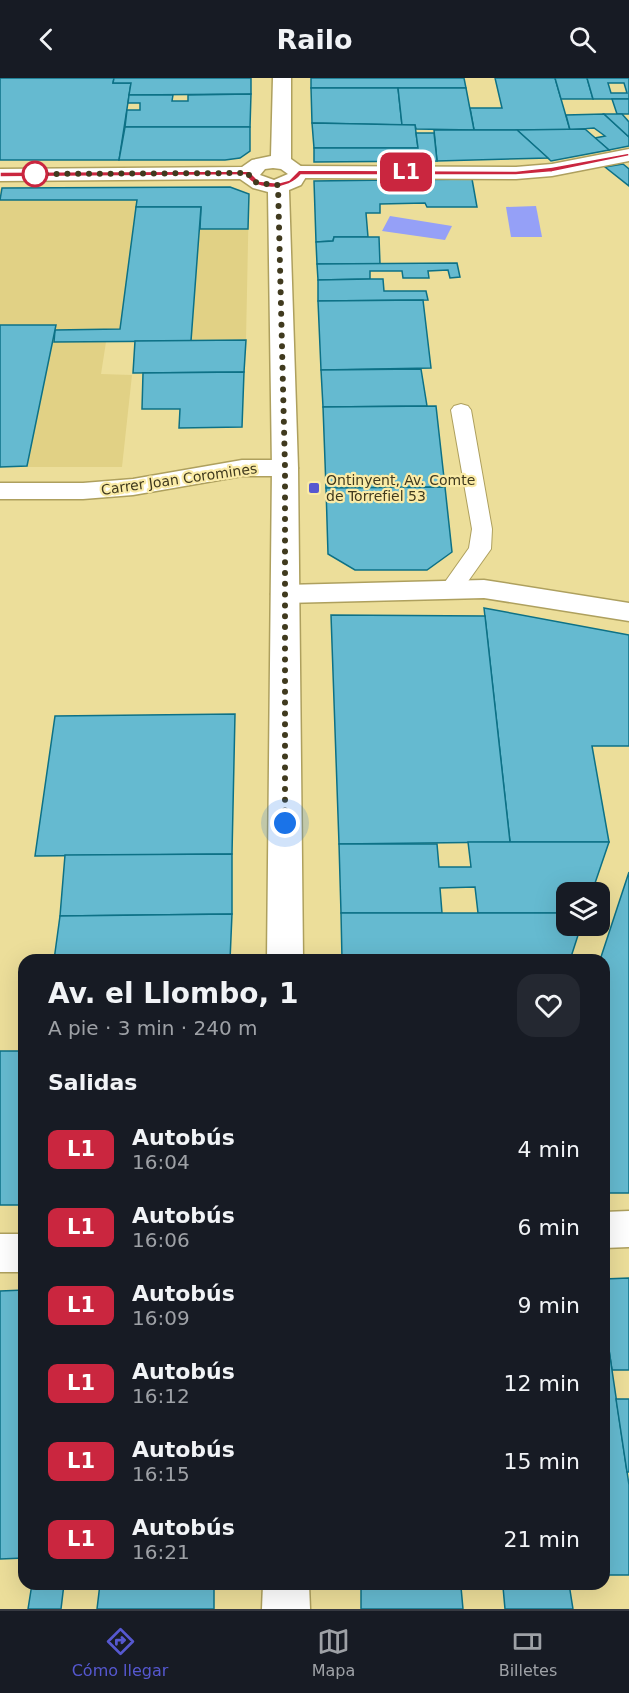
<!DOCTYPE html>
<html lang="es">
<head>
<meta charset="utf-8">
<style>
  body { margin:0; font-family:"DejaVu Sans",sans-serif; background:#242831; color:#f1f3f6; height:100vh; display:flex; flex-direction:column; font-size:22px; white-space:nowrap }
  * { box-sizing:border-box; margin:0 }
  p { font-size:20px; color:#9ea1a6 }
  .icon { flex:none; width:33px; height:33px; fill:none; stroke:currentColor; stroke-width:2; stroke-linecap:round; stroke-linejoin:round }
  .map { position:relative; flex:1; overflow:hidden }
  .sheet { position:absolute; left:18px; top:876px; width:592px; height:636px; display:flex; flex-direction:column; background:#171b24; border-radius:18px; box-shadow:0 6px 24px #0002 }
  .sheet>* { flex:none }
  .badge { padding:0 12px; border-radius:9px; font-size:21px; line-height:39px }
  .tools { position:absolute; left:556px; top:804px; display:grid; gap:12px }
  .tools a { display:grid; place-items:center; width:54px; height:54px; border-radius:12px; background:#171b24; box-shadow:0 6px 24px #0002; font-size:30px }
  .you { position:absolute; width:30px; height:30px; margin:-15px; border:4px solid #fff; border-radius:50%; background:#1a73e8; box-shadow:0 0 0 9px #1a73e833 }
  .map>.badge { position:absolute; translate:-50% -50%; box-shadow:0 0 0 3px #fff }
  h2 { padding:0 30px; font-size:22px; line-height:54px }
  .round { display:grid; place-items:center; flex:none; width:63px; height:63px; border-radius:18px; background:#242831 }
  .head { display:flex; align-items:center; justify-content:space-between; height:102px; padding:0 30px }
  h1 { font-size:28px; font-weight:600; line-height:45px }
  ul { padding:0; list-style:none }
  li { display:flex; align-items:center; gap:18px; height:78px; padding:0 30px }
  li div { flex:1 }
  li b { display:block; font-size:22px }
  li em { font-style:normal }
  li .badge { min-width:66px; font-weight:700; text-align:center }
  header { display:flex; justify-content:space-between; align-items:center; height:78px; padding:0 30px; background:#171b24; font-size:27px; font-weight:600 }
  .menu { display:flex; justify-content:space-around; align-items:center; height:84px; border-top:2px solid #363941; background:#171b24; font-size:16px; color:#9ea1a6 }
  .menu a { display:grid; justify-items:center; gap:3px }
  .menu .on { color:#5658d0 }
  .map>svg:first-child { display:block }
</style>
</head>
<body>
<header><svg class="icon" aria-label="back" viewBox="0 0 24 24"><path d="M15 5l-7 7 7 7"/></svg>Railo<svg class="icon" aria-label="search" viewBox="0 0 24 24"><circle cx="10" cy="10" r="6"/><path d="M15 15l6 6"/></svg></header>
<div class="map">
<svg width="629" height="1531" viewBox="0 0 629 1531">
  <rect width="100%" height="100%" fill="#ecde9a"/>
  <polygon fill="#e1d185" points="230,109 249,116 246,262 106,264 101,296 132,297 122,389 0,389 0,111"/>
  <g fill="#95a0f7">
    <polygon points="536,128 542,159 511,159 506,129"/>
    <polygon points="390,138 452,148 445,162 382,153"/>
  </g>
  <g fill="#65bad0" stroke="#0d7186" stroke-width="1.5" fill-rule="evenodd">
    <polygon points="0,0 114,0 113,5 131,5 119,82 0,82"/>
    <polygon points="114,0 251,0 251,16 129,17 131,5 113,5"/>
    <polygon points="311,0 464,0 466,10 311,10"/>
    <polygon points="495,0 555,0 570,52 474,52 470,30 502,30"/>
    <polygon points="555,0 587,0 593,21 561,21"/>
    <path d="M587,0H629V21H593ZM608,5H624L627,15H611Z"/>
    <polygon points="311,10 398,10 402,47 312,45"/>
    <polygon points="398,10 466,10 474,52 416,51 415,47 402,47"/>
    <polygon points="251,16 250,49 125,49 127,32 140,32 140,25 128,25 129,17 173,17 172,23 188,23 188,17"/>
    <polygon points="612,21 629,21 629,36 617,36"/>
    <polygon points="604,36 629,59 629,68 609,72 595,60 605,58 594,50 570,52 566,37"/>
    <polygon points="604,36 622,36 629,44 629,59"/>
    <polygon points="312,45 415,47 418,70 314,70"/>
    <polygon points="125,49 250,49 250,73 240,80 225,82 119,82"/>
    <polygon points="585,51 609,72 551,83 517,52"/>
    <polygon points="434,52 517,52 548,80 437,83"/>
    <polygon points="416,55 434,55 437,83 314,84 314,70 418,70"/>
    <polygon points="623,86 629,91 629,108 605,89"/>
    <polygon points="472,101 477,129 427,129 425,125 380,126 380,135 366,135 368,159 334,159 333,163 316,164 314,103"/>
    <polygon points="230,109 249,116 248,151 200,151 201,129 136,129 137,122 0,122 2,110"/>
    <polygon points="136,129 201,129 191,263 54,264 55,252 120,251"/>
    <polygon points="334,159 379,159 380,186 317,186 316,164 333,163"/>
    <polygon points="457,185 460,199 450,200 448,192 428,193 429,200 403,200 402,193 370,193 370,201 318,202 317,186"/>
    <polygon points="370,201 383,201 384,213 426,213 428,222 318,223 318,202"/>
    <polygon points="423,222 431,290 321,292 318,223"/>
    <polygon points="0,247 56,247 27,388 0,389"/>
    <polygon points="246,262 244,294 133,295 135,263"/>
    <polygon points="421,291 427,328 323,329 321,292"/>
    <polygon points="244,294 242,349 179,350 180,331 142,331 143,295"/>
    <polygon points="436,328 445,409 326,410 323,329"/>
    <polygon points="445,409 452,474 427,492 355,492 328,476 326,410"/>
    <polygon points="484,530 629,557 629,668 592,668 609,764 510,764"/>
    <polygon points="331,537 485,538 510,764 339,766"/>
    <polygon points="235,636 232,776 35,778 55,638"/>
    <polygon points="468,764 609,764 592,814 567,814 567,835 478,835 475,809 440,810 442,835 341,835 339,766 437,766 439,789 471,789"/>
    <polygon points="232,776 232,836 60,838 65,777"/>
    <polygon points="629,794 629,1115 604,1115 604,882 600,882"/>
    <polygon points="341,835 567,835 567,848 581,848 570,882 342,882"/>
    <polygon points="232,836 230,882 54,882 60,838"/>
    <rect x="0" y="973" width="24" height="154"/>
    <polygon points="629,1200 629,1292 612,1292 604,1238 604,1201"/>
    <polygon points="24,1212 24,1480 0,1481 0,1213"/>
    <polygon points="604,1238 629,1407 629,1497 604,1497"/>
    <polygon points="616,1321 629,1321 629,1394 627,1394"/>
    <polygon points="32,1506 64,1506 61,1531 28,1531"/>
    <polygon points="100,1506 214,1506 214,1531 97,1531"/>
    <polygon points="361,1506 569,1506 573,1531 505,1531 503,1509 461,1509 463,1531 361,1531"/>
  </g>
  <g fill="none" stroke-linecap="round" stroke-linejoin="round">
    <defs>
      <polygon id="service" points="461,326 468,328 471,332 492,451 491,471 459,516 451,518 443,516 440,511 469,470 472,451 451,332 454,328"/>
      <g id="minor">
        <polygon points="629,71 629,83 552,98 516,101 299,100 292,98 289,94 292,90 299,88 516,89 552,86"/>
        <polygon points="242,382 285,382 294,384 298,390 294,396 285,398 242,398 133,417 83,421 0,421 0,405 83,405 133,401"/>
        <polygon points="484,502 629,525 629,543 484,520 285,525 275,523 271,516 275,509 285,507"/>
        <polygon points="629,1133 629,1169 604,1170 604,1134"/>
        <rect x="0" y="1156" width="24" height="38"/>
      </g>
      <g id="tertiary">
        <path d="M273,0H291V81L309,94L301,107L289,112L298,390L303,882H267L272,390L268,114L253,110L240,101L0,103V91L242,89L252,82L271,78ZM273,90L281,91L288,96L274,102L260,97L265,91Z"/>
        <polygon points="263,1506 309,1506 310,1531 262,1531"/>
      </g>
    </defs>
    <use href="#service" stroke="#aea05e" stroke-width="2"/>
    <use href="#minor" stroke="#aea05e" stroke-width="3"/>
    <use href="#tertiary" stroke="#aea05e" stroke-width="3"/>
    <use href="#service" fill="#fff" fill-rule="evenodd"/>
    <use href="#minor" fill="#fff" fill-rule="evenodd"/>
    <use href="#tertiary" fill="#fff" fill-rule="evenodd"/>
  </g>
  <path fill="#ca263f" stroke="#fff" stroke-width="1.5" d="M629,75V78L552,94L516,97H301C289,112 257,115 245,97L0,99V94L249,93L259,103L278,105L289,102L299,92L516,93L552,89Z"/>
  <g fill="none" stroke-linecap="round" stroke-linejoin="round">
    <polyline stroke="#403a1e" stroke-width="6" stroke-dasharray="0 10.8" points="35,96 249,95 249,99 257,105 278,107 285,390 285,745"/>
  </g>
  <circle fill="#fff" stroke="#ca263f" stroke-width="3" cx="35" cy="96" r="12"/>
  <rect fill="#5658d0" stroke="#faeba7" stroke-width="2" x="308" y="404" width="12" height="12" rx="3"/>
  <g text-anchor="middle" stroke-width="4.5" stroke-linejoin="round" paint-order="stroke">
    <g font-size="14" fill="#403a1e" stroke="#faeba7">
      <text transform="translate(179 401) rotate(-8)" y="5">Carrer Joan Coromines</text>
    </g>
    <g font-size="14" fill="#403a1e" stroke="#faeba7" text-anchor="start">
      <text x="326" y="407">Ontinyent, Av. Comte<tspan x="326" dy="16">de Torrefiel 53</tspan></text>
    </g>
  </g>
</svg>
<div class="tools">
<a><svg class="icon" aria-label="layers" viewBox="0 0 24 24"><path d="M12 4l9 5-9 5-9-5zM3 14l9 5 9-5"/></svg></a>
</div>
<div class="you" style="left:285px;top:745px"></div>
<b class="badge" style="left:406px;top:94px;background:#ca263f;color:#fff">L1</b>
<section class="sheet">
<div class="head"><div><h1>Av. el Llombo, 1</h1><p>A pie · 3 min · 240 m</p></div><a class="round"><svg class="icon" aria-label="heart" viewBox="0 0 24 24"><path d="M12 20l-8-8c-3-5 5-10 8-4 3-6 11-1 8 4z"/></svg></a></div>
<h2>Salidas</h2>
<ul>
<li><span class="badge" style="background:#ca263f;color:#fff">L1</span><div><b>Autobús</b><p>16:04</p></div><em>4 min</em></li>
<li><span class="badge" style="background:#ca263f;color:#fff">L1</span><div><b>Autobús</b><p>16:06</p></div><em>6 min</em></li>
<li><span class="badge" style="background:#ca263f;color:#fff">L1</span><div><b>Autobús</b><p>16:09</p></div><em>9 min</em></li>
<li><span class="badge" style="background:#ca263f;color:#fff">L1</span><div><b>Autobús</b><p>16:12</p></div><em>12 min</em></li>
<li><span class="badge" style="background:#ca263f;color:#fff">L1</span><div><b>Autobús</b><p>16:15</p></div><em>15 min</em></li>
<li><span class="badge" style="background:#ca263f;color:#fff">L1</span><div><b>Autobús</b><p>16:21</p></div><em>21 min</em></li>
</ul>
</section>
</div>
<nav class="menu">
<a class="on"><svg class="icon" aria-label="directions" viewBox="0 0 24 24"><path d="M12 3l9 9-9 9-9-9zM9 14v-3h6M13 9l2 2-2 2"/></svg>Cómo llegar</a>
<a><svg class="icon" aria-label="map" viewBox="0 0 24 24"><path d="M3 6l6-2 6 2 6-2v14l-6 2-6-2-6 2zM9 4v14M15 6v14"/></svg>Mapa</a>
<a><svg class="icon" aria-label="tickets" viewBox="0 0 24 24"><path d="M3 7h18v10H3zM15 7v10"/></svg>Billetes</a>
</nav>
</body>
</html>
